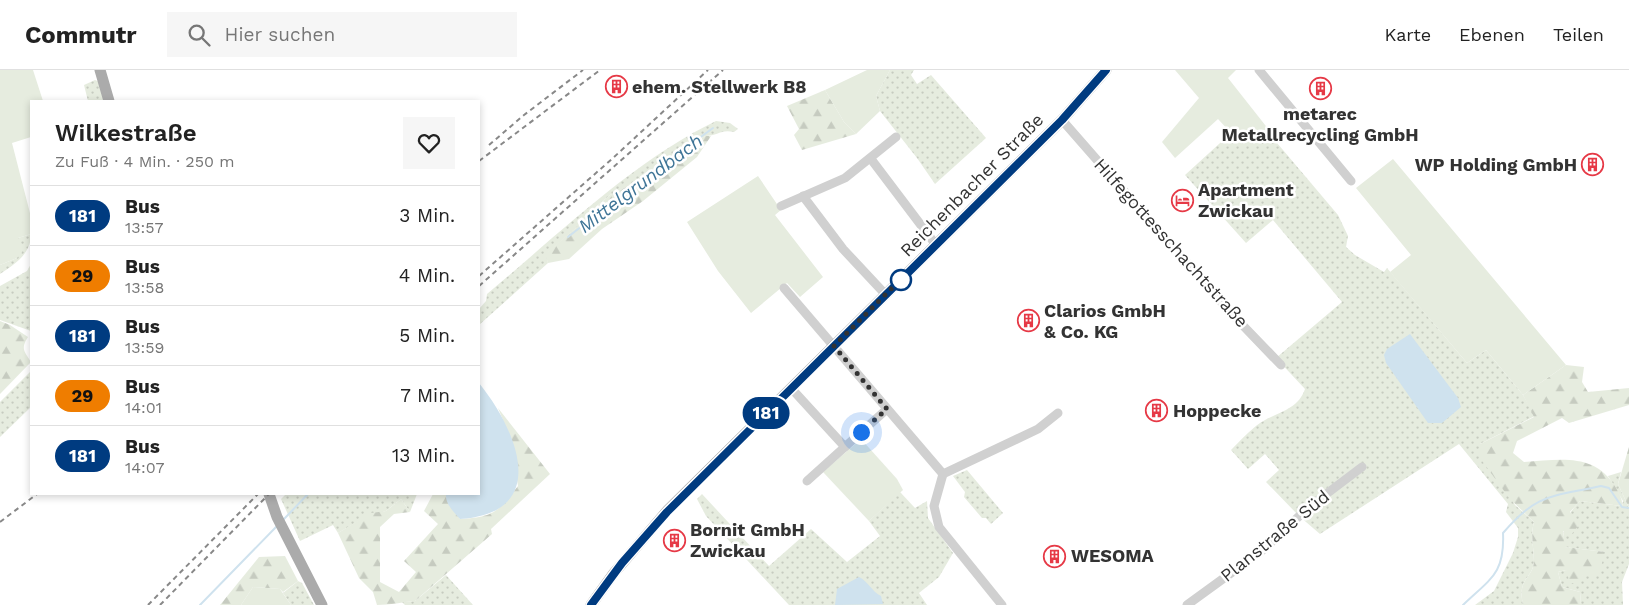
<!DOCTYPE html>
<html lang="de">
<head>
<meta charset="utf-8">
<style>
  body { margin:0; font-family:"Work Sans",sans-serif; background:#f6f6f6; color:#222; height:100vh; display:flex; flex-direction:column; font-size:19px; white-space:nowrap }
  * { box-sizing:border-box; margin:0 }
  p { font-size:16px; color:#767676 }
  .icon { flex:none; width:28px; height:28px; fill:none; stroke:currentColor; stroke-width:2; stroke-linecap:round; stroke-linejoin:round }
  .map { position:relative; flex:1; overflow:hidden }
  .drawer { position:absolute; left:30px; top:30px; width:450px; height:395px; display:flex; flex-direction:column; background:#fff; border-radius:0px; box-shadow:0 2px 8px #0003 }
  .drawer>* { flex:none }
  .badge { padding:0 10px; border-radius:16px; font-size:18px; line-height:32px }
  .you { position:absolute; width:25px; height:25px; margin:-12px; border:4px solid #fff; border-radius:50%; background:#1a73e8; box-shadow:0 0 0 8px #1a73e833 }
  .map>.badge { position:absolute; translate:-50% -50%; box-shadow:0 0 0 2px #fff }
  .round { display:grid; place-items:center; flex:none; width:52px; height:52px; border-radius:0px; background:#f6f6f6 }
  .summary { display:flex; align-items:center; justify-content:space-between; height:85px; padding:0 25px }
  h1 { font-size:24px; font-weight:600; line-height:38px }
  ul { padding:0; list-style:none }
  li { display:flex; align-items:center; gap:15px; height:60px; padding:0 25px; border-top:1px solid #e0e0e0 }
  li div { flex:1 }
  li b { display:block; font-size:19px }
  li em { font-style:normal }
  li .badge { min-width:55px; font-weight:700; text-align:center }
  header { display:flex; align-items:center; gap:30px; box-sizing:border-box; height:70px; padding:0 25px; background:#fff; border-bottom:1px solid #e0e0e0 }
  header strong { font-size:24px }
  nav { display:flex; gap:28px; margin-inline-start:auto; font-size:18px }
  .search { width:350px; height:45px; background:#f6f6f6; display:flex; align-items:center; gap:12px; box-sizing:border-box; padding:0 18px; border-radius:0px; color:#767676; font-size:19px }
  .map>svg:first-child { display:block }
</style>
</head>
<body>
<header>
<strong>Commutr</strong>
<div class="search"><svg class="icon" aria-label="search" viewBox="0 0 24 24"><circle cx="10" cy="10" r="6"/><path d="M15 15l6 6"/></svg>Hier suchen</div>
<nav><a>Karte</a><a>Ebenen</a><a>Teilen</a></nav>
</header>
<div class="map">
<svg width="1629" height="535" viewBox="0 0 1629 535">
  <defs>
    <pattern id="grass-dots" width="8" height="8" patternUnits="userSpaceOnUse" patternTransform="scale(1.25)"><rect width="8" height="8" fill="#e6ecdf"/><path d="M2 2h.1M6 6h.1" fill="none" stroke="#c6cbc0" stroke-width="1.8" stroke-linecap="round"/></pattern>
    <pattern id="forest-firs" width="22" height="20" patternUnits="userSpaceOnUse" patternTransform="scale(1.25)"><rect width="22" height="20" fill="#e6ecdf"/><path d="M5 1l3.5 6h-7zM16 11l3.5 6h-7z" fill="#c6cbc0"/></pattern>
  </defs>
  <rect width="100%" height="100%" fill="#fff"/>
  <g fill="url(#grass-dots)">
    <polygon points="890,0 914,0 911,5 917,14 931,5 986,68 935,114 917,88 880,41 876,26"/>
    <polygon points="95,10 100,12 106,31 88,31 84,15"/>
    <path d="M716,51L730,53L738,59L734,62C720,59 718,66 705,66L649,106L610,125L584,147L583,152L546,184L548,193L479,255V239L486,231L487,224C558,165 633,91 716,51Z"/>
    <path d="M1269,60L1272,67L1338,145L1348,166L1346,177L1355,185L1384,202L1387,198L1467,293L1486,280L1523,325L1535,346L1480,374L1515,435L1534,452C1530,467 1534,477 1534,491C1533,509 1517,507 1523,535H1475L1494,521L1513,483L1518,467V458L1506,442L1508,434L1459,374L1320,464L1299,446L1266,412L1279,400L1265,384L1248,399L1231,380C1240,371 1250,360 1260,353C1277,342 1298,340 1305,319L1276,288L1342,232L1273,150L1246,173L1185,105L1231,63H1258Z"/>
    <path d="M31,164C31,184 15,194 0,204V195L17,188L18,168Z"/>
    <polygon points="31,194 31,261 0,250 0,216 27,201"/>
    <polygon points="31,301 31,337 0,367 0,332"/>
    <polygon points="967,400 1003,443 991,454 986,448 982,448 964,427 965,422 953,406"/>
    <path d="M1621,402L1618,414L1629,438V494L1622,512L1623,535H1581L1580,522L1562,517L1558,502L1566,500L1582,506L1605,482L1564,477C1562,456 1565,447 1580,431L1622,436L1623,431L1608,406Z"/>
    <polygon points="900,422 915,438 927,431 928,448 953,483 939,507 919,523 927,535 789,535 706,446 697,429 702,424 769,496 811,459 847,492 880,466 869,451"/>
    <polygon points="286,424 417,424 410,442 401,429 386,441 371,444 338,463 333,455 300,471 281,429"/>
    <polygon points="446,505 473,535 405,535 402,532 415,531"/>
    <polygon points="298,511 302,513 314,535 291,535 283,523"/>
  </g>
  <g fill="url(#forest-firs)">
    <polygon points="825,20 844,52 856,64 802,80 794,65 799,59 787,36"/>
    <polygon points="705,66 711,66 697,87 643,131 602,159 569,189 548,193 545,184 583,152 584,147 610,125 649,106"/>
    <path d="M0,251L10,255L28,267C20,279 25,282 31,292L0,324Z"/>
    <path d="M1566,295L1584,297L1582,312L1588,322L1629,318V335L1569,353L1562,348L1517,371L1513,383L1524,392C1560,390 1595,382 1616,418C1619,424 1623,429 1622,436L1580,431L1570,442L1578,456L1571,465L1563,461L1565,477L1605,482L1599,504L1582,506L1580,513H1570L1566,500L1558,502L1562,517L1580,522L1581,535H1523C1517,507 1533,509 1534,491C1534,477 1530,467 1534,452L1510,429L1480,388V374L1534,347L1523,325Z"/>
    <path d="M498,338L550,404L491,459L492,464L415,531C402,532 391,535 377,535L373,522L359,508L338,463L371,443L386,441L401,429L410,442L394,444L380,457V512L399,522L416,502L404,491L438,454L424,441L433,424H446V427L460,449C494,447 498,442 518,416L509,365Z"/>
    <polygon points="1629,377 1629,438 1618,414"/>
    <polygon points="285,486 298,511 283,522 280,519 253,517 241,535 220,535 259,487"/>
  </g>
  <g fill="#e6ecdf">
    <polygon points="0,0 33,0 43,31 31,31 31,67 12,73 31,147 31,164 18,168 22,182 17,188 0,195"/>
    <polygon points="867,0 890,0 876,26 880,41 856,64 844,52 825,20"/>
    <polygon points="1175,0 1236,0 1228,8 1269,60 1258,63 1231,63 1218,49 1175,88 1162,72 1199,28"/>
    <polygon points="1393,89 1566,295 1523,325 1486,280 1467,293 1390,202 1411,185 1356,118"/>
    <polygon points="758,106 781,140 775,145 823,207 800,227 787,213 751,243 718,201 687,152"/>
    <polygon points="861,369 897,409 903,420 869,451 823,402"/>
    <polygon points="253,517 280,519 291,535 241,535"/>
  </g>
  <g fill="#cfe2ee">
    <polygon points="1410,264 1458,328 1461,337 1442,353 1428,353 1386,293 1384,285 1387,279"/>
    <path d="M479,313C517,360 552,443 460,449C454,442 445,434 446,424H479Z"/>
    <path d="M859,507C869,512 871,521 881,526L883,534L835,535L837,519Z"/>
  </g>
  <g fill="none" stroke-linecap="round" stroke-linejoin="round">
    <g stroke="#cfe2ee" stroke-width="2">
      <polyline points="568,167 616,129 713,58"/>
      <polyline points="284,449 308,424"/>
      <polyline points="200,535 277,456"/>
      <path d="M1463,535C1490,509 1505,504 1503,463C1538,422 1552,427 1601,416L1609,418L1622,437L1629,438"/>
    </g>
    <g stroke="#d0d0d0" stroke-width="9">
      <polyline points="1259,0 1351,111"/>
      <polyline points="1062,50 1230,242 1281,295"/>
      <polyline points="871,89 936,175"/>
      <polyline points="803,126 843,179 886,225"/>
      <polyline points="781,136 845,108 896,67"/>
      <polyline points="784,218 943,404 934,436 939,457 1002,535"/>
      <polyline points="791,318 845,377"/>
      <polyline points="943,404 1038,359 1058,343"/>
      <polyline points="807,411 887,339"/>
      <polyline points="1187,535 1264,479 1309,437 1362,397"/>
    </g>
    <g stroke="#ababab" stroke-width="11">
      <polyline points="100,0 109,31"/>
      <polyline points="269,424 277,447 322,535"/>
      <polyline points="591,535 614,503 667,441 1062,50 1106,0"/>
    </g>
    <g stroke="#888" stroke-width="2" stroke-dasharray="5 4" stroke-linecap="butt">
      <polyline points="489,75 524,45 583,0"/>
      <polyline points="479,91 600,0"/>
      <polyline points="479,206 613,88 708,0"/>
      <polyline points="479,216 723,0"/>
      <polyline points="0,452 37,424"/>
      <polyline points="148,535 258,424"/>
      <polyline points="160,535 269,424"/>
    </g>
  </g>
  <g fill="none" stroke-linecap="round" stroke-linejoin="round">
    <defs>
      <polyline id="line" points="591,535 622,493 667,442 1062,50 1106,0"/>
    </defs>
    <use href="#line" stroke="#fff" stroke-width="11"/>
    <use href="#line" stroke="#003b80" stroke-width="8"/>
    <polyline stroke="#333" stroke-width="5" stroke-dasharray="0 9" points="861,362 887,339 834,276 903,207 901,210"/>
  </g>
  <defs>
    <symbol id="building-ring" viewBox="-11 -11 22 22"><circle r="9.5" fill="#fff" stroke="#e63946" stroke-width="1.5"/><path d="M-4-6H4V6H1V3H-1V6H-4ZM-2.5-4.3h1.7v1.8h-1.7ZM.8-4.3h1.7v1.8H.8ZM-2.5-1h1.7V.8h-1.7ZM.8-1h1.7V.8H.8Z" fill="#e63946"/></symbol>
    <symbol id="hotel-ring" viewBox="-11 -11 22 22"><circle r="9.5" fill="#fff" stroke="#e63946" stroke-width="1.5"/><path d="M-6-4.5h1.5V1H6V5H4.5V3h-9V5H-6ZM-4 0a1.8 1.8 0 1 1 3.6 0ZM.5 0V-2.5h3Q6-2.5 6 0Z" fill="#e63946"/></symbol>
  </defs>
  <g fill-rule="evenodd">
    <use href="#building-ring" x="604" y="4" width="25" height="25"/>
    <use href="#building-ring" x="1308" y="6" width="25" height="25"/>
    <use href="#building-ring" x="1580" y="82" width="25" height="25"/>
    <use href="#hotel-ring" x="1170" y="118" width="25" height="25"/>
    <use href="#building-ring" x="1016" y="238" width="25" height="25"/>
    <use href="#building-ring" x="1144" y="328" width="25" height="25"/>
    <use href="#building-ring" x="662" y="458" width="25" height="25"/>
    <use href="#building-ring" x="1042" y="474" width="25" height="25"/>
  </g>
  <circle fill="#fff" stroke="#003b80" stroke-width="2.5" cx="901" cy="210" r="10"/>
  <g text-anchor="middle" stroke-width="5" stroke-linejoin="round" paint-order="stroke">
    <g font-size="18" font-weight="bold" fill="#333" stroke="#fff" text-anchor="start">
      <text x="632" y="23">ehem. Stellwerk B8</text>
      <text x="1320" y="50" text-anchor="middle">metarec<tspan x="1320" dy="21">Metallrecycling GmbH</tspan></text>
      <text x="1577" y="101" text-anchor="end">WP Holding GmbH</text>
      <text x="1198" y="126">Apartment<tspan x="1198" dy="21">Zwickau</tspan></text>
      <text x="1044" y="247">Clarios GmbH<tspan x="1044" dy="21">&amp; Co. KG</tspan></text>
      <text x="1173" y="347">Hoppecke</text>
      <text x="690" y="466">Bornit GmbH<tspan x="690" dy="21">Zwickau</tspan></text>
      <text x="1071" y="492">WESOMA</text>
    </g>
    <g font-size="18" fill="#333" stroke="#fff">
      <text transform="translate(972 115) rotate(-45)" y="6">Reichenbacher Straße</text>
      <text transform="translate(1171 173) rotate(48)" y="6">Hilfegottesschachtstraße</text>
      <text transform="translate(1275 466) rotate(-39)" y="6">Planstraße Süd</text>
    </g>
    <g font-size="19" font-style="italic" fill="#3f7597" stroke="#fff">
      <text transform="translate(640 113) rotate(-37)" y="7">Mittelgrundbach</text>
    </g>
  </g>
</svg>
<div class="you" style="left:861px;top:362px"></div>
<b class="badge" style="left:766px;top:343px;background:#003b80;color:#fff">181</b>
<section class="drawer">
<div class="summary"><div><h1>Wilkestraße</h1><p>Zu Fuß · 4 Min. · 250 m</p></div><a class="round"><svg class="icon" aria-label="heart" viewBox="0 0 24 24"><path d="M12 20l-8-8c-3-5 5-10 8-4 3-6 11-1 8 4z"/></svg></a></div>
<ul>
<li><span class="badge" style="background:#003b80;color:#fff">181</span><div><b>Bus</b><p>13:57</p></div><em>3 Min.</em></li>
<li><span class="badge" style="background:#ef7d00;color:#111">29</span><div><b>Bus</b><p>13:58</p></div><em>4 Min.</em></li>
<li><span class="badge" style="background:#003b80;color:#fff">181</span><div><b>Bus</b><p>13:59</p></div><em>5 Min.</em></li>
<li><span class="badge" style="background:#ef7d00;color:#111">29</span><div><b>Bus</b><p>14:01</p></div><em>7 Min.</em></li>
<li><span class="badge" style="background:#003b80;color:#fff">181</span><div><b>Bus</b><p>14:07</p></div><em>13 Min.</em></li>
</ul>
</section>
</div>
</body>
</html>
